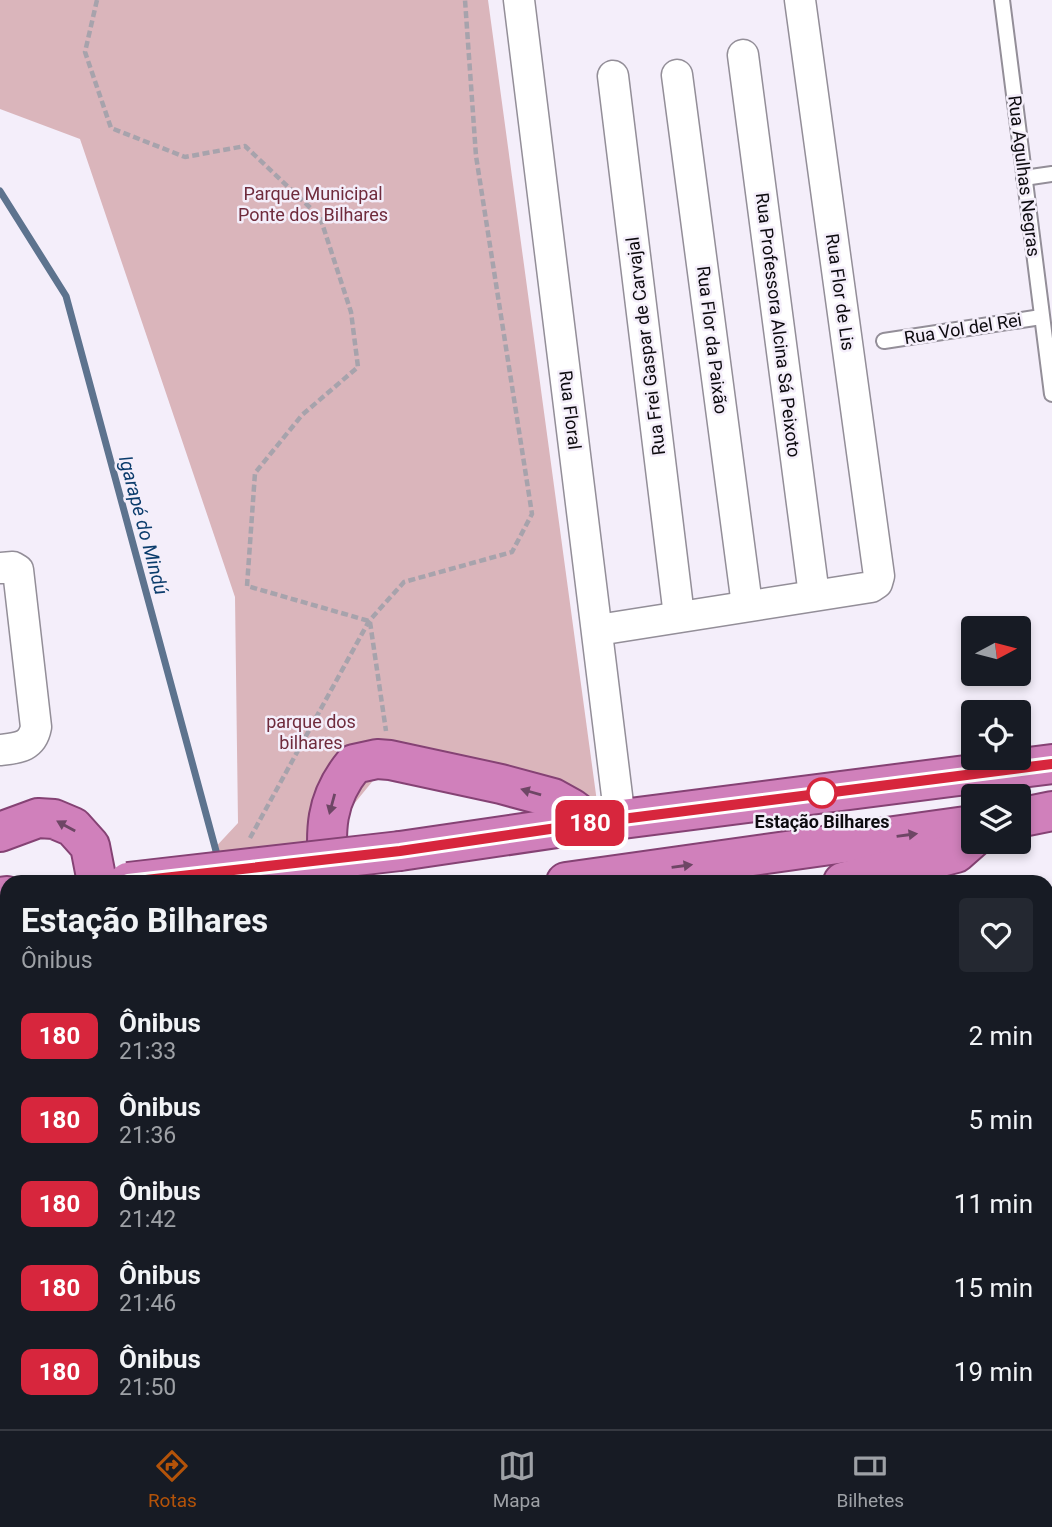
<!DOCTYPE html>
<html lang="pt">
<head>
<meta charset="utf-8">
<style>
  body { margin:0; font-family:Roboto,sans-serif; background:#242831; color:#f1f3f6; height:100vh; display:flex; flex-direction:column; font-size:26px; white-space:nowrap }
  * { box-sizing:border-box; margin:0 }
  p { font-size:23px; color:#9ea1a6 }
  .icon { flex:none; width:38px; height:38px; fill:none; stroke:currentColor; stroke-width:2; stroke-linecap:round; stroke-linejoin:round }
  .map { position:relative; flex:1; overflow:hidden }
  .details { position:absolute; left:0px; top:875px; width:1054px; height:555px; display:flex; flex-direction:column; background:#171b24; border-radius:21px 21px 0 0; box-shadow:0 4px 10px #0003 }
  .details>* { flex:none }
  .badge { padding:0 14px; border-radius:10px; font-size:24px; line-height:46px }
  .needle { width:46px; rotate:83deg }
  .fabs { position:absolute; left:961px; top:616px; display:grid; gap:14px }
  .fabs a { display:grid; place-items:center; width:70px; height:70px; border-radius:7px; background:#171b24; box-shadow:0 4px 10px #0003; font-size:35px }
  .map>.badge { position:absolute; translate:-50% -50%; box-shadow:0 0 0 4px #fff }
  .round { display:grid; place-items:center; flex:none; width:74px; height:74px; border-radius:7px; background:#242831 }
  .overview { display:flex; align-items:center; justify-content:space-between; height:119px; padding:0 21px }
  h1 { font-size:33px; font-weight:700; line-height:52px }
  ul { padding:0; list-style:none }
  li { display:flex; align-items:center; gap:21px; height:84px; padding:0 21px }
  li div { flex:1 }
  li b { display:block; font-size:26px }
  li em { font-style:normal }
  li .badge { min-width:77px; font-weight:700; text-align:center }
  .menu { display:flex; justify-content:space-around; align-items:center; height:98px; border-top:2px solid #363941; background:#171b24; font-size:19px; color:#9ea1a6 }
  .menu a { display:grid; justify-items:center; gap:4px }
  .menu .selected { color:#b45309 }
  .map>svg:first-child { display:block }
</style>
</head>
<body>
<div class="map">
<svg width="1052" height="1429" viewBox="0 0 1052 1429">
  <rect width="100%" height="100%" fill="#f4eefa"/>
  <g fill="#dab5bb">
    <polygon points="0,0 488,0 597,802 576,792 390,760 290,882 183,882 238,823 235,597 80,139 0,109"/>
    <polygon points="7,984 7,1198 0,1173 0,985"/>
    <polygon points="97,1423 366,1423 369,1429 100,1429"/>
  </g>
  <g fill="none" stroke-linecap="round" stroke-linejoin="round">
    <g stroke="#5d738e" stroke-width="7">
      <polyline points="0,191 66,296 219,862"/>
      <polyline points="423,1423 425,1429"/>
    </g>
    <defs>
      <g id="service">
        <polyline points="1002,0 1052,394"/>
        <polyline points="1024,178 1052,174"/>
        <polyline points="884,341 1041,317"/>
      </g>
      <g id="minor">
        <polyline points="519,0 620,820"/>
        <polyline points="743,55 814,595"/>
        <polyline points="677,75 747,605"/>
        <polyline points="613,76 679,616"/>
        <path d="M0,568L13,567L18,570L36,727C32,748 17,748 0,750"/>
        <polyline points="598,630 871,587 877,583 879,576 800,0"/>
      </g>
      <g id="secondary">
        <polyline points="591,1423 593,1429"/>
        <polyline points="515,1429 517,1423"/>
      </g>
      <g id="trunk">
        <polyline points="1018,818 1052,811"/>
        <polyline points="0,832 38,818 54,819 73,827 90,846 97,882"/>
        <polyline points="400,851 591,823 1052,764"/>
        <path d="M329,882C326,834 322,803 354,764L377,759L390,760L501,784L553,798L571,808L591,823"/>
        <polyline points="566,882 973,825"/>
        <polyline points="843,882 956,853 973,838"/>
        <polyline points="0,897 7,896"/>
        <polyline points="0,953 7,952"/>
        <polyline points="0,1025 7,1027"/>
      </g>
    </defs>
    <use href="#service" stroke="#938e98" stroke-width="18"/>
    <use href="#minor" stroke="#938e98" stroke-width="33"/>
    <use href="#secondary" stroke="#938e98" stroke-width="42"/>
    <use href="#trunk" stroke="#854274" stroke-width="42"/>
    <g stroke="#a7a3ac" stroke-width="4.5" stroke-dasharray="7 3.5" stroke-linecap="butt">
      <polyline points="97,0 85,52 111,128 185,157 245,146 320,217 351,312 358,367 302,415 255,473 247,586 369,621"/>
      <polyline points="370,622 386,731"/>
      <polyline points="250,838 369,621 404,582 512,552 532,514 476,156 465,0"/>
      <polyline points="1,1055 7,1088"/>
      <polyline points="106,1423 108,1429"/>
      <polyline points="253,1429 254,1423"/>
    </g>
    <use href="#service" stroke="#fff" stroke-width="14"/>
    <use href="#minor" stroke="#fff" stroke-width="30"/>
    <use href="#secondary" stroke="#eecfe6" stroke-width="38"/>
    <use href="#trunk" stroke="#d080bb" stroke-width="38"/>
    <defs>
      <polyline id="trunk-bridge" points="128,882 400,851"/>
    </defs>
    <use href="#trunk-bridge" stroke="#854274" stroke-width="42" stroke-linecap="butt"/>
    <use href="#trunk-bridge" stroke="#d080bb" stroke-width="38"/>
  </g>
  <defs><path id="oneway-solid" d="M-6-.8H1V-3.2L6.5 0L1 3.2V.8H-6Z" transform="scale(1.75)"/></defs>
  <g fill="#6e4665">
    <use href="#oneway-solid" transform="translate(531 792) rotate(-164)"/>
    <use href="#oneway-solid" transform="translate(332 804) rotate(105)"/>
    <use href="#oneway-solid" transform="translate(66 826) rotate(-151)"/>
    <use href="#oneway-solid" transform="translate(907 835) rotate(-8)"/>
    <use href="#oneway-solid" transform="translate(682 866) rotate(-8)"/>
  </g>
  <g fill="none" stroke-linecap="round" stroke-linejoin="round">
    <defs>
      <polyline id="line" points="128,882 400,851 591,823 1052,764"/>
    </defs>
    <use href="#line" stroke="#fff" stroke-width="16"/>
    <use href="#line" stroke="#d7263d" stroke-width="10"/>
  </g>
  <circle fill="#fff" stroke="#d7263d" stroke-width="3.5" cx="822" cy="793" r="14"/>
  <g text-anchor="middle" stroke-width="5" stroke-linejoin="round" paint-order="stroke">
    <g font-size="18" fill="#0d0b0f" stroke="#f4eefa">
      <text transform="translate(1024 176) rotate(83)" y="6">Rua Agulhas Negras</text>
      <text transform="translate(840 292) rotate(82)" y="6">Rua Flor de Lis</text>
      <text transform="translate(778 325) rotate(83)" y="6">Rua Professora Alcina Sá Peixoto</text>
      <text transform="translate(963 329) rotate(-9)" y="6">Rua Vol del Rei</text>
      <text transform="translate(712 340) rotate(83)" y="6">Rua Flor da Paixão</text>
      <text transform="translate(646 346) rotate(-97)" y="6">Rua Frei Gaspar de Carvajal</text>
      <text transform="translate(570 410) rotate(83)" y="6">Rua Floral</text>
    </g>
    <g font-size="18" fill="#6f2b3c" stroke="#f4eefa">
      <text x="313" y="200">Parque Municipal<tspan x="313" dy="21">Ponte dos Bilhares</tspan></text>
      <text x="311" y="728">parque dos<tspan x="311" dy="21">bilhares</tspan></text>
    </g>
    <g font-size="18" font-weight="bold" fill="#0d0b0f" stroke="#f4eefa">
      <text x="822" y="828">Estação Bilhares</text>
    </g>
    <g font-size="19" font-style="italic" fill="#0b3c6c" stroke="#f4eefa">
      <text transform="translate(144 525) rotate(75)" y="7">Igarapé do Mindú</text>
    </g>
  </g>
</svg>
<div class="fabs">
<a><svg class="needle" viewBox="-14 -14 28 28"><path d="M0-13l5 13h-10z" fill="#e53935"/><path d="M0 13l5-13h-10z" fill="#9ea1a6"/></svg></a>
<a><svg class="icon" aria-label="locate" viewBox="0 0 24 24"><circle cx="12" cy="12" r="6"/><path d="M12 2v4M12 18v4M2 12h4M18 12h4"/></svg></a>
<a><svg class="icon" aria-label="layers" viewBox="0 0 24 24"><path d="M12 4l9 5-9 5-9-5zM3 14l9 5 9-5"/></svg></a>
</div>
<b class="badge" style="left:590px;top:823px;background:#d7263d;color:#fff">180</b>
<section class="details">
<div class="overview"><div><h1>Estação Bilhares</h1><p>Ônibus</p></div><a class="round"><svg class="icon" aria-label="heart" viewBox="0 0 24 24"><path d="M12 20l-8-8c-3-5 5-10 8-4 3-6 11-1 8 4z"/></svg></a></div>
<ul>
<li><span class="badge" style="background:#d7263d;color:#fff">180</span><div><b>Ônibus</b><p>21:33</p></div><em>2 min</em></li>
<li><span class="badge" style="background:#d7263d;color:#fff">180</span><div><b>Ônibus</b><p>21:36</p></div><em>5 min</em></li>
<li><span class="badge" style="background:#d7263d;color:#fff">180</span><div><b>Ônibus</b><p>21:42</p></div><em>11 min</em></li>
<li><span class="badge" style="background:#d7263d;color:#fff">180</span><div><b>Ônibus</b><p>21:46</p></div><em>15 min</em></li>
<li><span class="badge" style="background:#d7263d;color:#fff">180</span><div><b>Ônibus</b><p>21:50</p></div><em>19 min</em></li>
</ul>
</section>
</div>
<nav class="menu">
<a class="selected"><svg class="icon" aria-label="directions" viewBox="0 0 24 24"><path d="M12 3l9 9-9 9-9-9zM9 14v-3h6M13 9l2 2-2 2"/></svg>Rotas</a>
<a><svg class="icon" aria-label="map" viewBox="0 0 24 24"><path d="M3 6l6-2 6 2 6-2v14l-6 2-6-2-6 2zM9 4v14M15 6v14"/></svg>Mapa</a>
<a><svg class="icon" aria-label="tickets" viewBox="0 0 24 24"><path d="M3 7h18v10H3zM15 7v10"/></svg>Bilhetes</a>
</nav>
</body>
</html>
